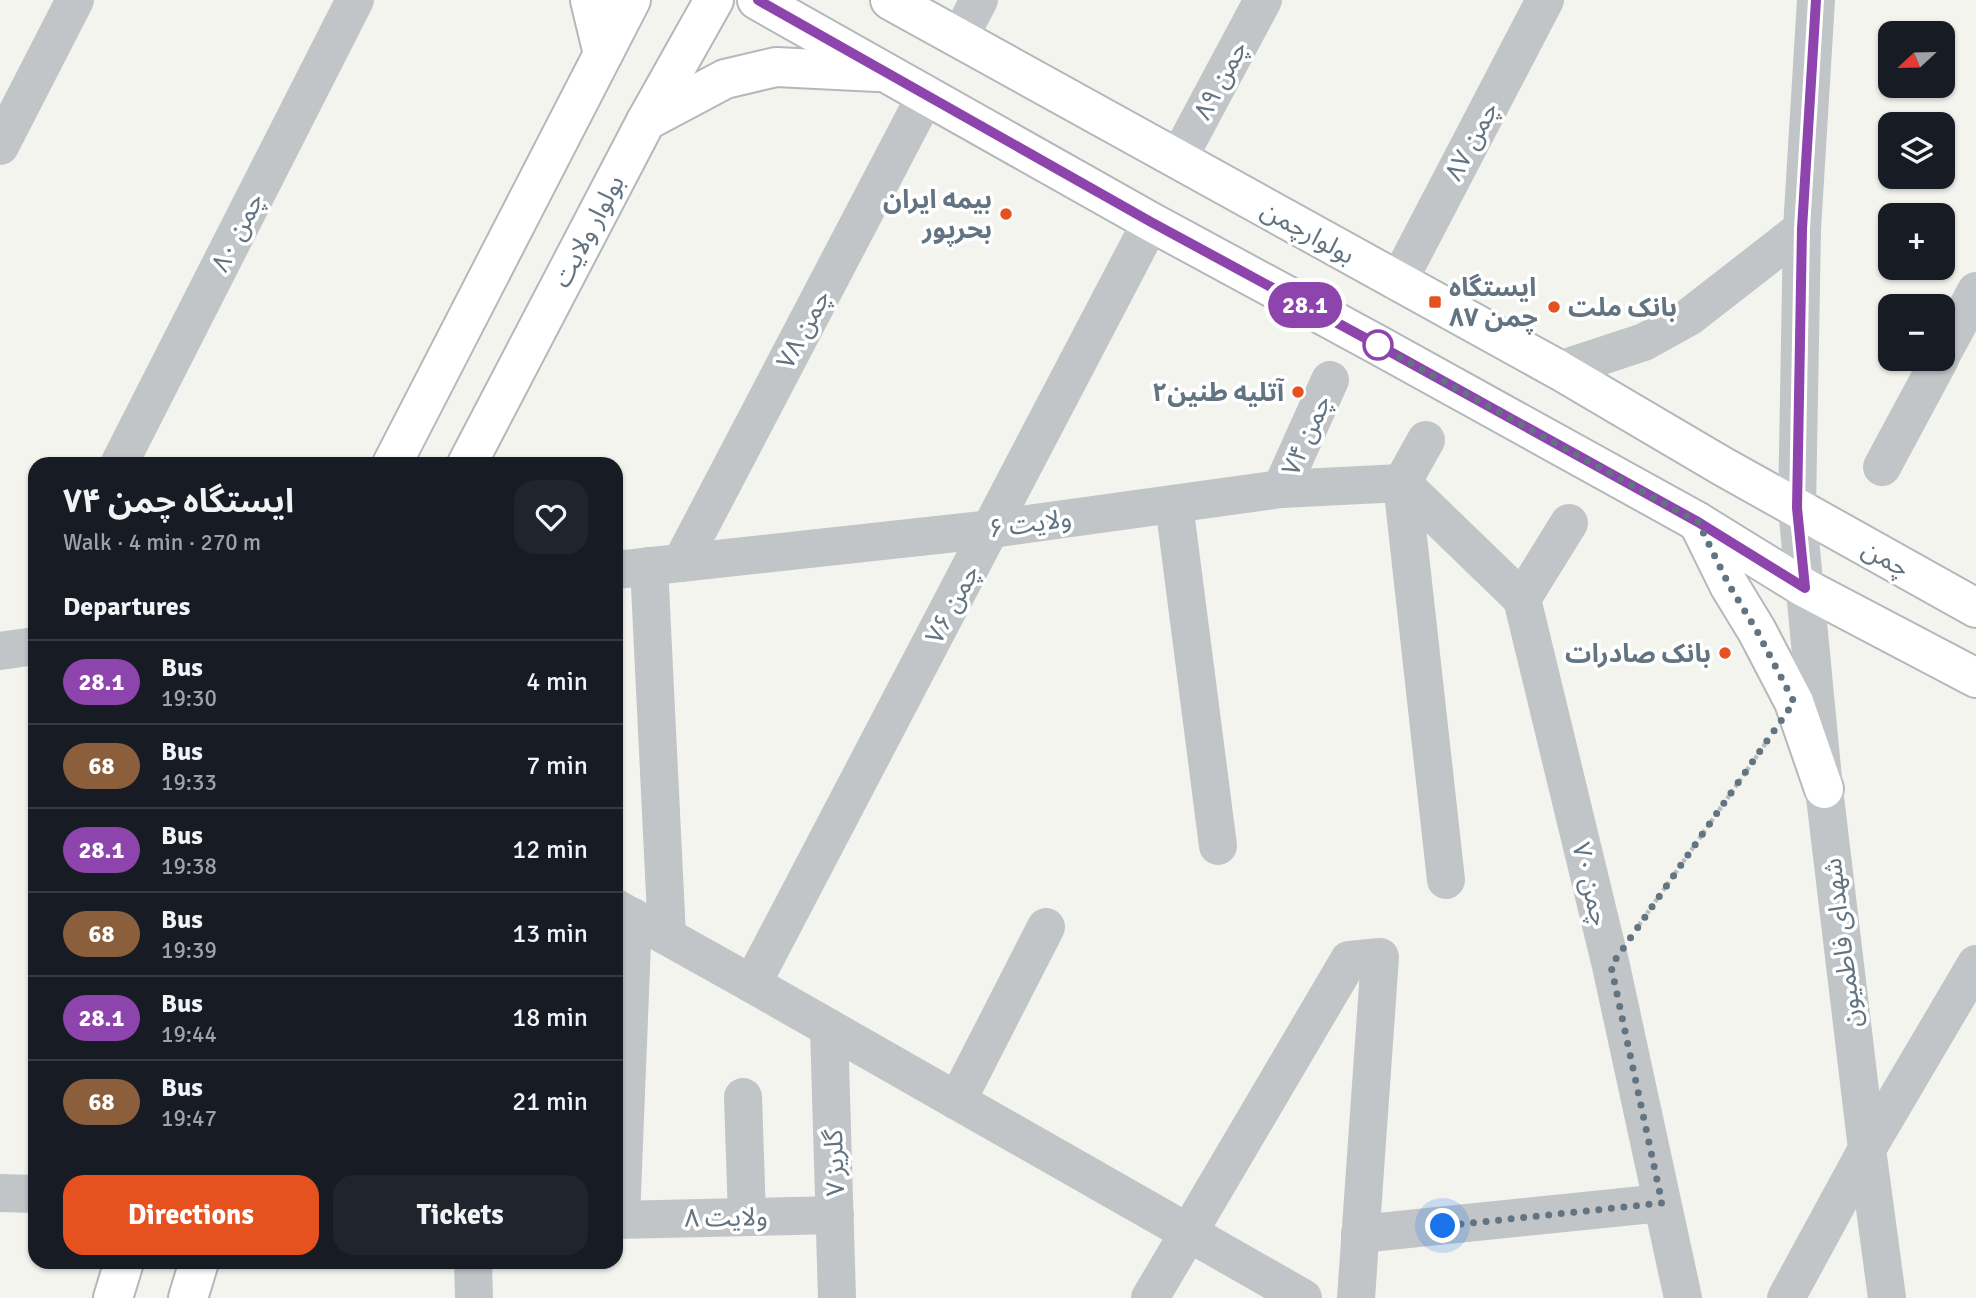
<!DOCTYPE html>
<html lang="en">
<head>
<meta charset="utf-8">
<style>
  body { margin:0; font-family:Signika,"Noto Sans Arabic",sans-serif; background:#20242c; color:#f1f3f6; height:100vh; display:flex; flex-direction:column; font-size:26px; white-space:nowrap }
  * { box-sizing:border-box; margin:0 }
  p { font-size:23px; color:#9ea1a6 }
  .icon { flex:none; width:38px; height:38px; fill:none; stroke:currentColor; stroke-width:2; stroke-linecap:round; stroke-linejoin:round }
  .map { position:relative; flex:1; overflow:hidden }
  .details { position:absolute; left:28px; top:457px; width:595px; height:812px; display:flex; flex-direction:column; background:#171b24; border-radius:21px; box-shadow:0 2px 5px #0004 }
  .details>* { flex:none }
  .badge { padding:0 14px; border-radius:23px; font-size:24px; line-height:46px }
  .needle { width:46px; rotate:248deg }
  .fabs { position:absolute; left:1878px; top:21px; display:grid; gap:14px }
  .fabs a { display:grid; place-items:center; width:77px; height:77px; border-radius:14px; background:#171b24; box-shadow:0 2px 5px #0004; font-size:35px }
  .you { position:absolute; width:35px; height:35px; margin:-18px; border:5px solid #fff; border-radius:50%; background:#1a73e8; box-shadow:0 0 0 10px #1a73e833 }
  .map>.badge { position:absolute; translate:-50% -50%; box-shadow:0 0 0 4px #fff }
  h2 { padding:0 35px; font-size:26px; line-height:63px }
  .round { display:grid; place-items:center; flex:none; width:74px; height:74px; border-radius:21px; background:#20242c }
  .headline { display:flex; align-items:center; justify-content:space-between; height:119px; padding:0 35px }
  h1 { font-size:33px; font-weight:700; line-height:52px }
  .primary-button { display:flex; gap:14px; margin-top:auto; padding:14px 35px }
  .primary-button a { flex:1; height:80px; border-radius:21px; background:#e5511f; color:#fff; font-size:28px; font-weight:700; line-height:80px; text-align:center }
  .primary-button a+a { background:#20242c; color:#f1f3f6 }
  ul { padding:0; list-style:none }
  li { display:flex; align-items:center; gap:21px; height:84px; padding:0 35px; border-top:2px solid #363941 }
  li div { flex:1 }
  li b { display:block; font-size:26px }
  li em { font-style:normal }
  li .badge { min-width:77px; font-weight:700; text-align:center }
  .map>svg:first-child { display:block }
</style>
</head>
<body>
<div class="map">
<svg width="1976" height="1298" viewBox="0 0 1976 1298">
  <rect width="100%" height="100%" fill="#f4f4ef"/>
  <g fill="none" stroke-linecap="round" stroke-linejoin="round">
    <defs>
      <g id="major">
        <polyline points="590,0 603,54"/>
        <polyline points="757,0 1151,222 1378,345 1698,522 1805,588 1976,678"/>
        <polyline points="890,0 1559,370 1722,466 1976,608"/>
        <polyline points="646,121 725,79 776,67 877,72"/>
        <polyline points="392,464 631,0"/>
        <polyline points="467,464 646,121 714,0"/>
        <polyline points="1698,522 1729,585 1757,631 1794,702 1824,789"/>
        <polyline points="113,1298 124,1262"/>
        <polyline points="188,1298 199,1262"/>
      </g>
    </defs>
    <use href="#major" stroke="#b4b8bc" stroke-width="42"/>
    <polyline stroke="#bbbdbf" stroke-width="4.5" stroke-dasharray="3.5 3.5" stroke-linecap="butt" points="1639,925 1768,740"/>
    <g stroke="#c1c5c8" stroke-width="38">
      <polyline points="1816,0 1802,229 1797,508 1824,789 1867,1149 1887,1298"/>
      <polyline points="959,38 979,0"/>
      <polyline points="0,146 75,0"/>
      <polyline points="1178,159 1263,0"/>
      <polyline points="1398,282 1545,0"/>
      <polyline points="1942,354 1976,291"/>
      <polyline points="1559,370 1644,342 1689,317 1802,229"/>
      <polyline points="119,464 355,0"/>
      <polyline points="1882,467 1940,359"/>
      <polyline points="1402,483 1446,880"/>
      <polyline points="1402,483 1522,599"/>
      <polyline points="1402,483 1426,440"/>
      <polyline points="1281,489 1330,380"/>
      <polyline points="1174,504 1218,846"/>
      <polyline points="1569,523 1522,599 1611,966 1683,1298"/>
      <polyline points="681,563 926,95"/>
      <polyline points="649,566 667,936"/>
      <polyline points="616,570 992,529 1281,489 1402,483"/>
      <polyline points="0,651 35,646"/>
      <polyline points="616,908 752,984 1303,1298"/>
      <polyline points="752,984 1151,222"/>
      <polyline points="829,1028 837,1298"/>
      <polyline points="743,1097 747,1217"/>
      <polyline points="957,1101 1046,927"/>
      <polyline points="0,1193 35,1194"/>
      <polyline points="621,1219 633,917"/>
      <polyline points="616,1220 835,1215"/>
      <polyline points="1360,1234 1662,1203"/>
      <polyline points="473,1262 474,1298"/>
      <polyline points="1150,1298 1349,960 1380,957 1356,1298"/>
      <polyline points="1786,1298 1867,1149 1976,964"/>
    </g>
    <use href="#major" stroke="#fff" stroke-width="38"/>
  </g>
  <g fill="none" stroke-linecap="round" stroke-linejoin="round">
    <defs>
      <polyline id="line" points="758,0 1151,222 1378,345 1698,522 1805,588 1797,508 1800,341 1802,229 1816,0"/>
    </defs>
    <use href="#line" stroke="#fff" stroke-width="16"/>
    <use href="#line" stroke="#8e44ad" stroke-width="10"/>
    <polyline stroke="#627381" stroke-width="7" stroke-dasharray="0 12.6" points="1378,345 1698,522 1729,585 1757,631 1794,702 1611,966 1662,1203 1443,1226"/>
  </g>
  <g fill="#e5511f" stroke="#fff" stroke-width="2.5">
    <circle cx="1006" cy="214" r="7"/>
    <rect x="1428" y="295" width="14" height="14" rx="3.5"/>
    <circle cx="1554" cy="307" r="7"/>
    <circle cx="1298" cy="392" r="7"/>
    <circle cx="1725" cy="653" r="7"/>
  </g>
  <circle fill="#fff" stroke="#8e44ad" stroke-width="3.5" cx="1378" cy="345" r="14"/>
  <g text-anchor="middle" stroke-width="7" stroke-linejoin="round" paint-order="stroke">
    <g font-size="26" fill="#627381" stroke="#fff">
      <text transform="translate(1220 80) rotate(-62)" y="9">چمن ۸۹</text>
      <text transform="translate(1471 141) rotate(-62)" y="9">چمن ۸۷</text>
      <text transform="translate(588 231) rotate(-62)" y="9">بولوار ولایت</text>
      <text transform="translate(237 232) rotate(-63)" y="9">چمن ۸۰</text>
      <text transform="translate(1308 232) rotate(29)" y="9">بولوارچمن</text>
      <text transform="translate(803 329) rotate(-62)" y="9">چمن ۷۸</text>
      <text transform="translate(1306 435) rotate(-66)" y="9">چمن ۷۴</text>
      <text transform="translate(1030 523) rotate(-8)" y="9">ولایت ۶</text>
      <text transform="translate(1886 558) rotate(29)" y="9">چمن</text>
      <text transform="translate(952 604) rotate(-62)" y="9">چمن ۷۶</text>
      <text transform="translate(1591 884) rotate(76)" y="9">چمن ۷۰</text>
      <text transform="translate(1842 943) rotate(-97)" y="9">شهدای فاطمیون</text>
      <text transform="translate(834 1163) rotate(-92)" y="9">گلریز ۷</text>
      <text transform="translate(726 1217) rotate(-1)" y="9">ولایت ۸</text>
    </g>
    <g font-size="26" font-weight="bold" fill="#627381" stroke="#fff" text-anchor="end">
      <text x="992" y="208">بيمه ايران<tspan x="992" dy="30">بحرپور</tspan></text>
      <text x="1449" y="296" text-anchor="start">ایستگاه<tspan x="1449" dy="30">چمن ۸۷</tspan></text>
      <text x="1568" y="316" text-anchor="start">بانک ملت</text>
      <text x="1284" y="401">آتلیه طنین۲</text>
      <text x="1711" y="662">بانک صادرات</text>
    </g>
  </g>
</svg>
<div class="fabs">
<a><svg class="needle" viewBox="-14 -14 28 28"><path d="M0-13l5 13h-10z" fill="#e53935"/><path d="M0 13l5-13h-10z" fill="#9ea1a6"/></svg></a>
<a><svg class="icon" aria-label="layers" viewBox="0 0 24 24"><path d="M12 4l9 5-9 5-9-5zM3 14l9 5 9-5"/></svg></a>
<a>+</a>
<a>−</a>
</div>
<div class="you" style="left:1443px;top:1226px"></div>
<b class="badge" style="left:1305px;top:305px;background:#8e44ad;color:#fff">28.1</b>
<section class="details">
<div class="headline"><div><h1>ایستگاه چمن ۷۴</h1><p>Walk · 4 min · 270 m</p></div><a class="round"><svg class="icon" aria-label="heart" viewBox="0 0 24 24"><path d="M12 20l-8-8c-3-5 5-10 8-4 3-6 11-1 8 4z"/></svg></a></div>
<h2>Departures</h2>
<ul>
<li><span class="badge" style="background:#8e44ad;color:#fff">28.1</span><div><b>Bus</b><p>19:30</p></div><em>4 min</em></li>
<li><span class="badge" style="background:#8b5e3c;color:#fff">68</span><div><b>Bus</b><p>19:33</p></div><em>7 min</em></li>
<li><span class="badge" style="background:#8e44ad;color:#fff">28.1</span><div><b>Bus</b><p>19:38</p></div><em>12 min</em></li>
<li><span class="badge" style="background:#8b5e3c;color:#fff">68</span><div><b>Bus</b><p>19:39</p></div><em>13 min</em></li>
<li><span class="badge" style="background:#8e44ad;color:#fff">28.1</span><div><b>Bus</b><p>19:44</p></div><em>18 min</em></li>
<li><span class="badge" style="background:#8b5e3c;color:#fff">68</span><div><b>Bus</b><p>19:47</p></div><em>21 min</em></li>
</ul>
<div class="primary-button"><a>Directions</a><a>Tickets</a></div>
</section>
</div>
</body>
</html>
